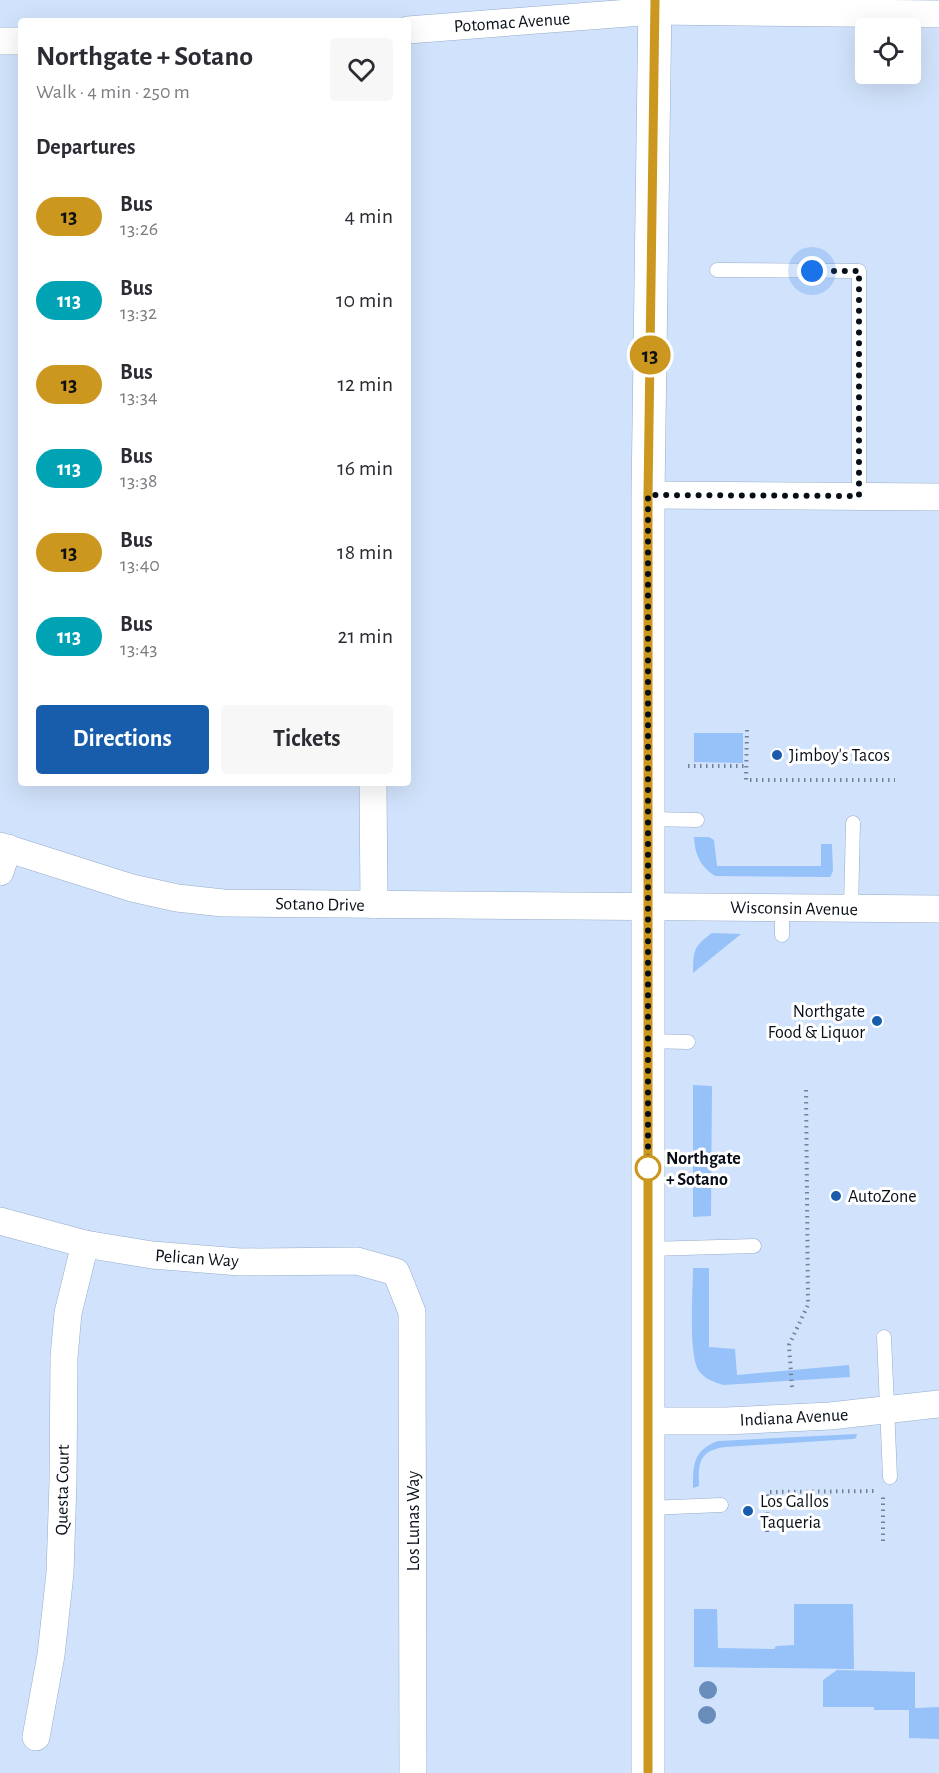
<!DOCTYPE html>
<html lang="en">
<head>
<meta charset="utf-8">
<style>
  body { margin:0; font-family:"Alegreya Sans",sans-serif; background:#f7f7f7; color:#2b2b33; height:100vh; display:flex; flex-direction:column; font-size:22px; white-space:nowrap }
  * { box-sizing:border-box; margin:0 }
  p { font-size:20px; color:#7c7c81 }
  .icon { flex:none; width:33px; height:33px; fill:none; stroke:currentColor; stroke-width:2; stroke-linecap:round; stroke-linejoin:round }
  .map { position:relative; flex:1; overflow:hidden }
  .drawer { position:absolute; left:18px; top:18px; width:393px; height:768px; display:flex; flex-direction:column; background:#fff; border-radius:6px; box-shadow:0 6px 24px #0002 }
  .drawer>* { flex:none }
  .badge { padding:0 12px; border-radius:20px; font-size:21px; line-height:39px }
  .controls { position:absolute; left:855px; top:18px; display:grid; gap:12px }
  .controls a { display:grid; place-items:center; width:66px; height:66px; border-radius:6px; background:#fff; box-shadow:0 6px 24px #0002; font-size:30px }
  .you { position:absolute; width:30px; height:30px; margin:-15px; border:4px solid #fff; border-radius:50%; background:#1a73e8; box-shadow:0 0 0 9px #1a73e833 }
  .map>.badge { position:absolute; translate:-50% -50%; box-shadow:0 0 0 3px #fff }
  h2 { padding:0 18px; font-size:22px; line-height:54px }
  .round { display:grid; place-items:center; flex:none; width:63px; height:63px; border-radius:6px; background:#f7f7f7 }
  .overview { display:flex; align-items:center; justify-content:space-between; height:102px; padding:0 18px }
  h1 { font-size:28px; font-weight:700; line-height:45px }
  .primary-button { display:flex; gap:12px; margin-top:auto; padding:12px 18px }
  .primary-button a { flex:1; height:69px; border-radius:6px; background:#185cac; color:#fff; font-size:24px; font-weight:700; line-height:69px; text-align:center }
  .primary-button a+a { background:#f7f7f7; color:#2b2b33 }
  ul { padding:0; list-style:none }
  li { display:flex; align-items:center; gap:18px; height:84px; padding:0 18px }
  li div { flex:1 }
  li b { display:block; font-size:22px }
  li em { font-style:normal }
  li .badge { min-width:66px; font-weight:700; text-align:center }
  .map>svg:first-child { display:block }
</style>
</head>
<body>
<div class="map">
<svg width="939" height="1773" viewBox="0 0 939 1773">
  <rect width="100%" height="100%" fill="#d1e3fc"/>
  <g fill="#97c1f9">
    <polygon points="694,733 743,733 743,763 694,762"/>
    <path d="M694,837H709L714,840L717,866H821V844H832L833,871L830,877L715,876C700,866 695,855 694,837Z"/>
    <path d="M712,933L741,934L693,973C693,950 694,946 712,933Z"/>
    <polygon points="693,1085 712,1086 711,1216 693,1217"/>
    <path d="M693,1268H709V1347L735,1349L737,1375L849,1365L850,1377L723,1385C714,1382 705,1379 699,1371C688,1356 693,1289 693,1268Z"/>
    <path d="M857,1434L856,1438L853,1439L726,1447C699,1450 698,1463 699,1486L693,1488C693,1465 693,1450 718,1441Z"/>
    <polygon points="794,1604 853,1604 854,1669 694,1667 694,1609 717,1609 718,1648 774,1649 776,1646 794,1645"/>
    <polygon points="837,1670 915,1672 915,1708 939,1707 939,1739 909,1738 909,1710 874,1710 874,1707 823,1707 823,1680"/>
  </g>
  <g fill="none" stroke-linecap="round" stroke-linejoin="round">
    <defs>
      <g id="lane">
        <polyline points="717,270 859,271 859,497"/>
        <polyline points="648,819 697,820"/>
        <polyline points="782,907 782,935"/>
        <polyline points="851,908 853,823"/>
        <polyline points="648,1041 688,1042"/>
        <polyline points="648,1249 754,1246"/>
        <polyline points="884,1337 890,1477"/>
        <polyline points="648,1508 721,1505"/>
      </g>
      <g id="street">
        <polyline points="408,30 655,11 939,14"/>
        <polyline points="0,41 21,41"/>
        <polyline points="648,495 939,497"/>
        <polyline points="373,783 374,905"/>
        <polyline points="0,846 132,888 177,898 223,903 939,909"/>
        <polyline points="0,872 8,848"/>
        <polyline points="0,1221 85,1244 152,1255 240,1262 357,1261 396,1272 412,1312 413,1773"/>
        <polyline points="648,1421 726,1421 830,1416 939,1404"/>
        <polyline points="36,1737 51,1655 60,1573 63,1482 64,1357 68,1313 85,1244"/>
      </g>
      <polyline id="secondary" points="648,1773 648,495 655,0"/>
    </defs>
    <use href="#lane" stroke="#96acc9" stroke-width="15"/>
    <use href="#street" stroke="#96acc9" stroke-width="28"/>
    <use href="#secondary" stroke="#96acc9" stroke-width="34"/>
    <g stroke="#748193" stroke-width="4" stroke-dasharray="1.5 4.5" stroke-linecap="butt">
      <polyline points="747,730 746,780 895,780"/>
      <polyline points="688,766 746,766"/>
      <polyline points="792,1387 789,1345 808,1305 806,1086"/>
      <polyline points="767,1532 768,1492 875,1491"/>
      <polyline points="883,1541 883,1497"/>
    </g>
    <use href="#lane" stroke="#fff" stroke-width="14"/>
    <use href="#street" stroke="#fff" stroke-width="27"/>
    <use href="#secondary" stroke="#fff" stroke-width="33"/>
  </g>
  <g fill="#688dbb">
    <circle cx="708" cy="1690" r="9"/>
    <circle cx="707" cy="1715" r="9"/>
  </g>
  <g fill="none" stroke-linecap="round" stroke-linejoin="round">
    <defs>
      <polyline id="line" points="648,1773 648,495 655,0"/>
    </defs>
    <use href="#line" stroke="#fff" stroke-width="14"/>
    <use href="#line" stroke="#cb971e" stroke-width="9"/>
    <polyline stroke="#070e18" stroke-width="6" stroke-dasharray="0 10.8" points="648,1168 648,495 859,496 859,271 812,271"/>
  </g>
  <g fill="#185cac" stroke="#fff" stroke-width="2">
    <circle cx="777" cy="755" r="6"/>
    <circle cx="877" cy="1021" r="6"/>
    <circle cx="836" cy="1196" r="6"/>
    <circle cx="748" cy="1511" r="6"/>
  </g>
  <circle fill="#fff" stroke="#cb971e" stroke-width="3" cx="648" cy="1168" r="12"/>
  <g text-anchor="middle" stroke-width="6" stroke-linejoin="round" paint-order="stroke">
    <g font-size="18" fill="#070e18" stroke="#fff">
      <text transform="translate(512 22) rotate(-4)" y="6">Potomac Avenue</text>
      <text transform="translate(320 904) rotate(1)" y="6">Sotano Drive</text>
      <text transform="translate(794 908) rotate(1)" y="6">Wisconsin Avenue</text>
      <text transform="translate(197 1258) rotate(4)" y="6">Pelican Way</text>
      <text transform="translate(794 1417) rotate(-3)" y="6">Indiana Avenue</text>
      <text transform="translate(62 1490) rotate(-89)" y="6">Questa Court</text>
      <text transform="translate(413 1521) rotate(-90)" y="6">Los Lunas Way</text>
    </g>
    <g font-size="18" fill="#070e18" stroke="#fff" text-anchor="start">
      <text x="789" y="761">Jimboy's Tacos</text>
      <text x="865" y="1017" text-anchor="end">Northgate<tspan x="865" dy="21">Food &amp; Liquor</tspan></text>
      <text x="848" y="1202">AutoZone</text>
      <text x="760" y="1507">Los Gallos<tspan x="760" dy="21">Taqueria</tspan></text>
    </g>
    <g font-size="18" font-weight="bold" fill="#070e18" stroke="#fff" text-anchor="start">
      <text x="666" y="1164">Northgate<tspan x="666" dy="21">+ Sotano</tspan></text>
    </g>
  </g>
</svg>
<div class="controls">
<a><svg class="icon" aria-label="locate" viewBox="0 0 24 24"><circle cx="12" cy="12" r="6"/><path d="M12 2v4M12 18v4M2 12h4M18 12h4"/></svg></a>
</div>
<div class="you" style="left:812px;top:271px"></div>
<b class="badge" style="left:650px;top:355px;background:#cb971e;color:#111">13</b>
<section class="drawer">
<div class="overview"><div><h1>Northgate + Sotano</h1><p>Walk · 4 min · 250 m</p></div><a class="round"><svg class="icon" aria-label="heart" viewBox="0 0 24 24"><path d="M12 20l-8-8c-3-5 5-10 8-4 3-6 11-1 8 4z"/></svg></a></div>
<h2>Departures</h2>
<ul>
<li><span class="badge" style="background:#cb971e;color:#111">13</span><div><b>Bus</b><p>13:26</p></div><em>4 min</em></li>
<li><span class="badge" style="background:#00a3b4;color:#fff">113</span><div><b>Bus</b><p>13:32</p></div><em>10 min</em></li>
<li><span class="badge" style="background:#cb971e;color:#111">13</span><div><b>Bus</b><p>13:34</p></div><em>12 min</em></li>
<li><span class="badge" style="background:#00a3b4;color:#fff">113</span><div><b>Bus</b><p>13:38</p></div><em>16 min</em></li>
<li><span class="badge" style="background:#cb971e;color:#111">13</span><div><b>Bus</b><p>13:40</p></div><em>18 min</em></li>
<li><span class="badge" style="background:#00a3b4;color:#fff">113</span><div><b>Bus</b><p>13:43</p></div><em>21 min</em></li>
</ul>
<div class="primary-button"><a>Directions</a><a>Tickets</a></div>
</section>
</div>
</body>
</html>
